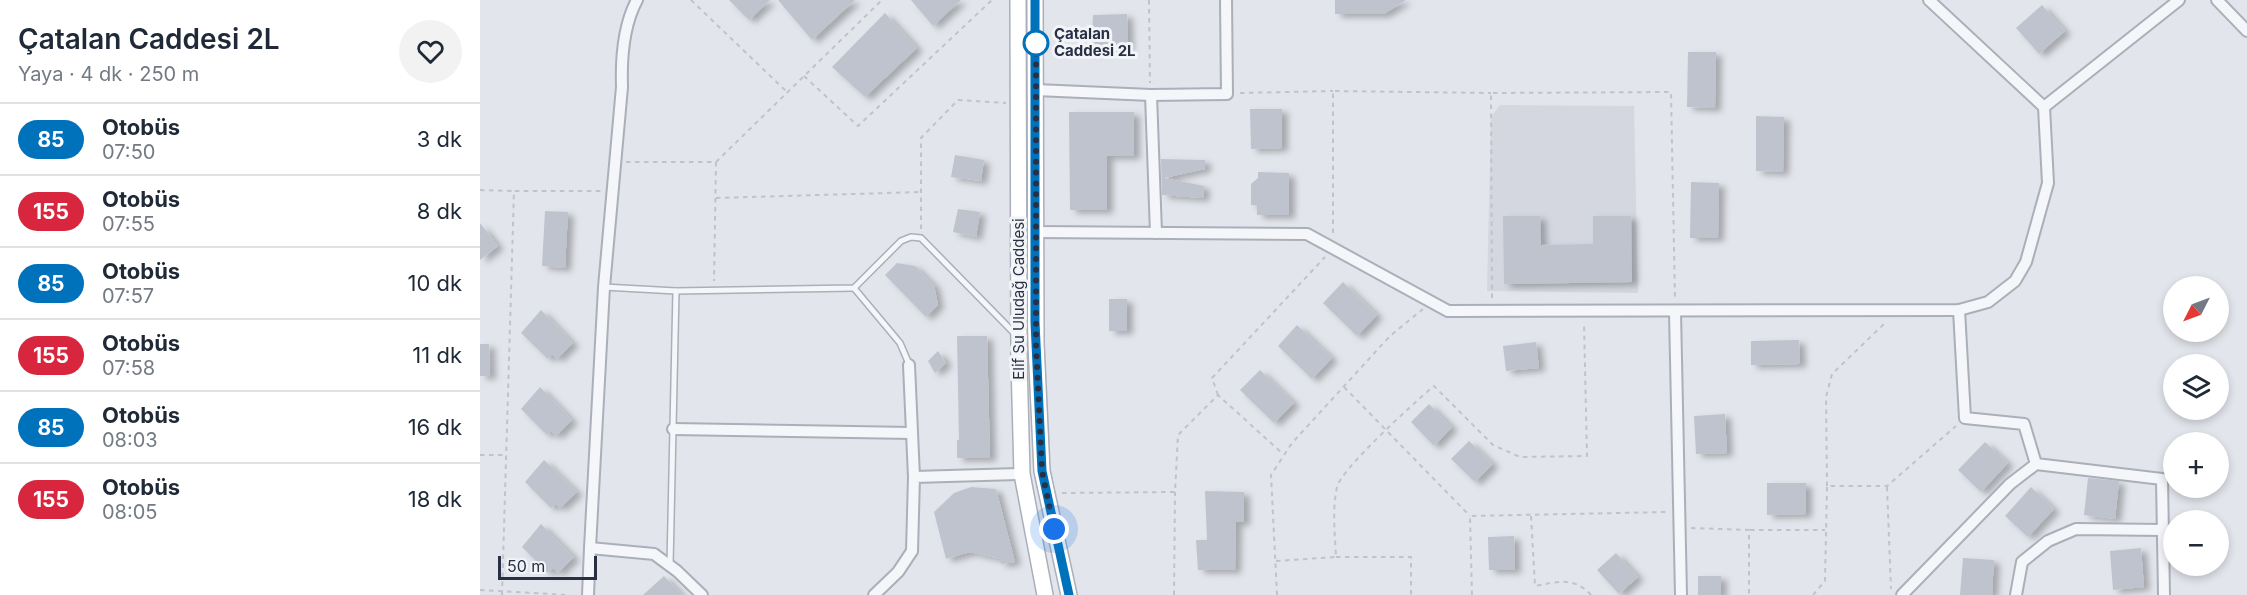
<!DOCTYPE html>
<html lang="tr">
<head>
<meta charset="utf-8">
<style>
  body { margin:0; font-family:Inter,sans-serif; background:#f2f2f3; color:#1f2937; height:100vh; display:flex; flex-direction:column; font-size:22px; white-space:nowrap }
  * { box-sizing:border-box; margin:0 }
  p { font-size:20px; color:#747a83 }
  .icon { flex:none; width:33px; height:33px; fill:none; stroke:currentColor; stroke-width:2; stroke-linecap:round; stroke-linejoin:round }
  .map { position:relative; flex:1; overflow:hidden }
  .panel { display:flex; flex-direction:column; background:#fff; width:480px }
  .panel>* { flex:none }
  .badge { padding:0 12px; border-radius:20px; font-size:21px; line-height:39px }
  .needle { width:39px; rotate:228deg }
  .buttons { position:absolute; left:1683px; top:276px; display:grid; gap:12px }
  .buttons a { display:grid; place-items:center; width:66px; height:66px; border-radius:50%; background:#fff; box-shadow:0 3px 9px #0003; font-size:30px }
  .scale { position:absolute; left:18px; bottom:15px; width:99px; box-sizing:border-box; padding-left:6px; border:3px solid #293044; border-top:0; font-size:16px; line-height:21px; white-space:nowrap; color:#293044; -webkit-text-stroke:4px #f2f4f8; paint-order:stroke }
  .you { position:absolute; width:30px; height:30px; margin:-15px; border:4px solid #fff; border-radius:50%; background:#1a73e8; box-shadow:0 0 0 9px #1a73e833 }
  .map>.badge { position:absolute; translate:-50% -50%; box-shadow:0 0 0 3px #fff }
  .round { display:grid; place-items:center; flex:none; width:63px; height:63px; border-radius:32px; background:#f2f2f3 }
  .summary { display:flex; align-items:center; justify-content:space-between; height:102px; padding:0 18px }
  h1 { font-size:28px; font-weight:600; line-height:45px }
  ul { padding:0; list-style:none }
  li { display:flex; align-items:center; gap:18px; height:72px; padding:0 18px; border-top:2px solid #e0e1e3 }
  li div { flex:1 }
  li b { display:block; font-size:22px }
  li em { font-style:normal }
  li .badge { min-width:66px; font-weight:700; text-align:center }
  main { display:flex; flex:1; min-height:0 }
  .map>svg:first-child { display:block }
</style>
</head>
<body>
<main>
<section class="panel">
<div class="summary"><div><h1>Çatalan Caddesi 2L</h1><p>Yaya · 4 dk · 250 m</p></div><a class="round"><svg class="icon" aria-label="heart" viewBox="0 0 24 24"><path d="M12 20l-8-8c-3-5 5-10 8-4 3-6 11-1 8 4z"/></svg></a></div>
<ul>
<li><span class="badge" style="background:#0072bc;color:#fff">85</span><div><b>Otobüs</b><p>07:50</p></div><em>3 dk</em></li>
<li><span class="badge" style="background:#d7263d;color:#fff">155</span><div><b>Otobüs</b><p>07:55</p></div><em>8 dk</em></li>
<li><span class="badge" style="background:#0072bc;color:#fff">85</span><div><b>Otobüs</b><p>07:57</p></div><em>10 dk</em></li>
<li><span class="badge" style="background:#d7263d;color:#fff">155</span><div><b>Otobüs</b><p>07:58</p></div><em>11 dk</em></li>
<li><span class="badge" style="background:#0072bc;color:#fff">85</span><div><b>Otobüs</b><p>08:03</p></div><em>16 dk</em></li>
<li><span class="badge" style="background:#d7263d;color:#fff">155</span><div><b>Otobüs</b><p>08:05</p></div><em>18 dk</em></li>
</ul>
</section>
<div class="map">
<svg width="1767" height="595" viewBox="0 0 1767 595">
  <defs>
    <filter id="shadow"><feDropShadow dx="6" dy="3.5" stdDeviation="3" flood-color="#0004"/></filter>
  </defs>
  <rect width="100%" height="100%" fill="#e2e5eb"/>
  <polygon fill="#d4d7e0" points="1020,105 1154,106 1158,293 1007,291 1011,117"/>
  <g fill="#bfc3ce" filter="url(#shadow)">
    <polygon points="249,0 290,0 269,20"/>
    <polygon points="298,0 375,0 332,40"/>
    <polygon points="431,0 481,0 453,26"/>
    <polygon points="855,0 926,0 904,14 855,14"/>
    <polygon points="1562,5 1585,31 1559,54 1536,28"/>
    <polygon points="405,13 437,48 385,97 352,67"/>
    <polygon points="647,14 648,48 611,51 613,15"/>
    <polygon points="1208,52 1236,52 1235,108 1207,107"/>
    <polygon points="770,109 802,109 802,148 771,149"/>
    <polygon points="589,112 654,112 654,156 627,156 627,210 590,210"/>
    <polygon points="1276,116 1304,117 1303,172 1276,171"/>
    <polygon points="475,155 504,160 501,181 471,177"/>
    <polygon points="681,159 725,160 725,169 684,178 724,186 723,198 682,195"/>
    <polygon points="778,172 809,173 809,215 777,215 777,205 771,205 771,184 778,178"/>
    <polygon points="1211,182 1239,183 1238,238 1210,238"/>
    <polygon points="478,209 500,212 496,237 473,232"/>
    <polygon points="65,211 88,212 85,268 62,266"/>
    <polygon points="1023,216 1060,216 1061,245 1113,244 1113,216 1151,216 1152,282 1024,284"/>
    <polygon points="0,223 18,246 0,260"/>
    <polygon points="417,263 435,266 454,285 458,305 446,317 405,275"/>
    <polygon points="863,282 897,315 877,336 843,303"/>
    <rect x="629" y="299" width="18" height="32"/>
    <polygon points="61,310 93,343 77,359 72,354 68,359 41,333"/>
    <polygon points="817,325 852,358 832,379 798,346"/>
    <polygon points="477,336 507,336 510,458 477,458 477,440 479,440"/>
    <polygon points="1319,340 1320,364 1271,365 1271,341"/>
    <polygon points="1056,342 1059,368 1026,371 1023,346"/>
    <polygon points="0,344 9,344 10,376 0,376"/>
    <polygon points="458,351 466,363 455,373 448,361"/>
    <polygon points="780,370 814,403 794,423 760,390"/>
    <polygon points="60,387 92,420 76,436 71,431 67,435 41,409"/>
    <polygon points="949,404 972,427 954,446 931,422"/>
    <polygon points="1245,414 1247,453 1216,454 1214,416"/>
    <polygon points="989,441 1013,464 995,482 971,459"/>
    <polygon points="1505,442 1528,463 1501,492 1478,470"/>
    <polygon points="64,460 97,492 80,508 76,504 71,508 45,482"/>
    <polygon points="1608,478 1639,481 1635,519 1604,515"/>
    <polygon points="1287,483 1326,483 1326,514 1287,515"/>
    <polygon points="491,487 516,489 535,562 521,564 521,559 490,552 466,559 454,512 474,493"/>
    <polygon points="1551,487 1574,509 1548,537 1525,516"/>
    <polygon points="725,491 764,492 764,522 756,522 755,570 718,570 716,540 727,540"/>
    <polygon points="61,524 94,557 78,573 73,568 68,573 42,547"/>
    <polygon points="1034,536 1035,570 1009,570 1008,537"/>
    <polygon points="1661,548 1664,587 1633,590 1630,551"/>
    <polygon points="1136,553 1158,577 1139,594 1117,570"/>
    <polygon points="1483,558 1514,560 1512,595 1480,595"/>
    <polygon points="184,576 202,595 163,595"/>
    <rect x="1218" y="576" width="23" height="19"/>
  </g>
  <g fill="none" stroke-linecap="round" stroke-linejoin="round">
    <defs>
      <g id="service">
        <polyline points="124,287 196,291 374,288 421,241 431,237 441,238 536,335"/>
        <polyline points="374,288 420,343 429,364"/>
        <polyline points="190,565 196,291"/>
      </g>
      <g id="minor">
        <polyline points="1737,0 1767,31"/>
        <polyline points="556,90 671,95 747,94 746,0"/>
        <polyline points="671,95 676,233"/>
        <polyline points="1564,107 1699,0"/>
        <polyline points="554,232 827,234 968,311 1479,310 1508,302 1535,281 1546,262 1568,183 1564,107 1449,0"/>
        <polyline points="1479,310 1485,418 1544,424 1556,464 1682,479 1684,595"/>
        <polyline points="1195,312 1201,595"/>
        <polyline points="429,365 434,477"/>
        <polyline points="193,429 432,433"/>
        <path d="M110,548L124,287L142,87C141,58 143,26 157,0"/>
        <polyline points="108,595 110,548 174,554 197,571 222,595"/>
        <polyline points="394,595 418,572 432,551 434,477 542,474"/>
        <polyline points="1422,595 1530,484 1556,464"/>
        <polyline points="1536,595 1542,562 1568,541 1596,529 1683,530"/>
      </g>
      <g id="secondary">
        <polyline points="538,0 539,361 542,474 565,595"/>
        <polyline points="555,0 556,344 562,471 589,595"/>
      </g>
    </defs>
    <use href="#service" stroke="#aaafb9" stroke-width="8"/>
    <use href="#minor" stroke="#aaafb9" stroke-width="14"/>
    <use href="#secondary" stroke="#aaafb9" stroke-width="18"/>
    <g stroke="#c0c3ca" stroke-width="2" stroke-dasharray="4.5 4.5" stroke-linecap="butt">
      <polyline points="211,0 307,92"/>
      <polyline points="669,0 670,83"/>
      <polyline points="324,76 378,126 512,0"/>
      <polyline points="760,93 853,91"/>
      <polyline points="146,162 236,162 234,281"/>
      <polyline points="236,162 402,0"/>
      <polyline points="0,190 34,191"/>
      <polyline points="236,198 441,192"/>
      <polyline points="441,229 441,138 478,100 526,103"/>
      <polyline points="853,233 853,91 1011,93"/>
      <polyline points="1012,298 1011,93 1191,92 1195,300"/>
      <polyline points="864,387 990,516"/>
      <polyline points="738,395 732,378 845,257"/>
      <polyline points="0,455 26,455"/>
      <polyline points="1347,486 1346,397 1352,374 1405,323"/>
      <polyline points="1407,487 1411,589"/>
      <polyline points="582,493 695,492 698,435 738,395 803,454"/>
      <path d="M1051,516L1055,586C1077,582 1094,576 1111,595"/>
      <polyline points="1211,528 1269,530 1269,595"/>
      <polyline points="1270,530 1345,530"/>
      <polyline points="856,557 931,557 931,595"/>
      <path d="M796,561L856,557C855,535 852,510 857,487C861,469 936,401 954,386L1013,445L1040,457L1107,456L1104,323"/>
      <polyline points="0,590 87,595"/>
      <polyline points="22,595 34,191 121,191"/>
      <polyline points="694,595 695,492"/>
      <polyline points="797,595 791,475 812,443 910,336 943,309"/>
      <polyline points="992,595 990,516 1187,512"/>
      <polyline points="1333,595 1345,581 1347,486 1407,486 1476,426"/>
    </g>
    <use href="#service" stroke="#f5f6f9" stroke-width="5"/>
    <use href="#minor" stroke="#f5f6f9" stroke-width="10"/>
    <use href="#secondary" stroke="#fff" stroke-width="15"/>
  </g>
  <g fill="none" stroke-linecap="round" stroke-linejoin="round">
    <defs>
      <polyline id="line" points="555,0 555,322 561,450 562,471 589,595"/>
    </defs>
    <use href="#line" stroke="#fff" stroke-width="14"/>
    <use href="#line" stroke="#0072bc" stroke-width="9"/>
    <polyline stroke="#293044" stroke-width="6" stroke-dasharray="0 10.8" points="556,43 556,344 562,471 574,529"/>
  </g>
  <circle fill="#fff" stroke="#0072bc" stroke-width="3" cx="556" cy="43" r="12"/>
  <g text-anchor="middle" stroke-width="6" stroke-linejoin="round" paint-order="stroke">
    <g font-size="15" font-weight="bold" fill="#293044" stroke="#f2f4f8" text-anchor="start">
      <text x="574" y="39">Çatalan<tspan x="574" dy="17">Caddesi 2L</tspan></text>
    </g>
    <g font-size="15" fill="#293044" stroke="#f2f4f8">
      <text transform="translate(539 299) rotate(-90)" y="5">Elif Su Uludağ Caddesi</text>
    </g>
  </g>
</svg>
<div class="buttons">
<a><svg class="needle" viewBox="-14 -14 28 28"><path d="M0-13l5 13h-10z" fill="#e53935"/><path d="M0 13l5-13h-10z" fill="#747a83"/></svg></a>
<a><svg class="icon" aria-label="layers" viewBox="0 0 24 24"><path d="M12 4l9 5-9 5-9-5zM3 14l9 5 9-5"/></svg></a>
<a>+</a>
<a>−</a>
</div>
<div class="scale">50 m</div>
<div class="you" style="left:574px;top:529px"></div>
</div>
</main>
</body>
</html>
